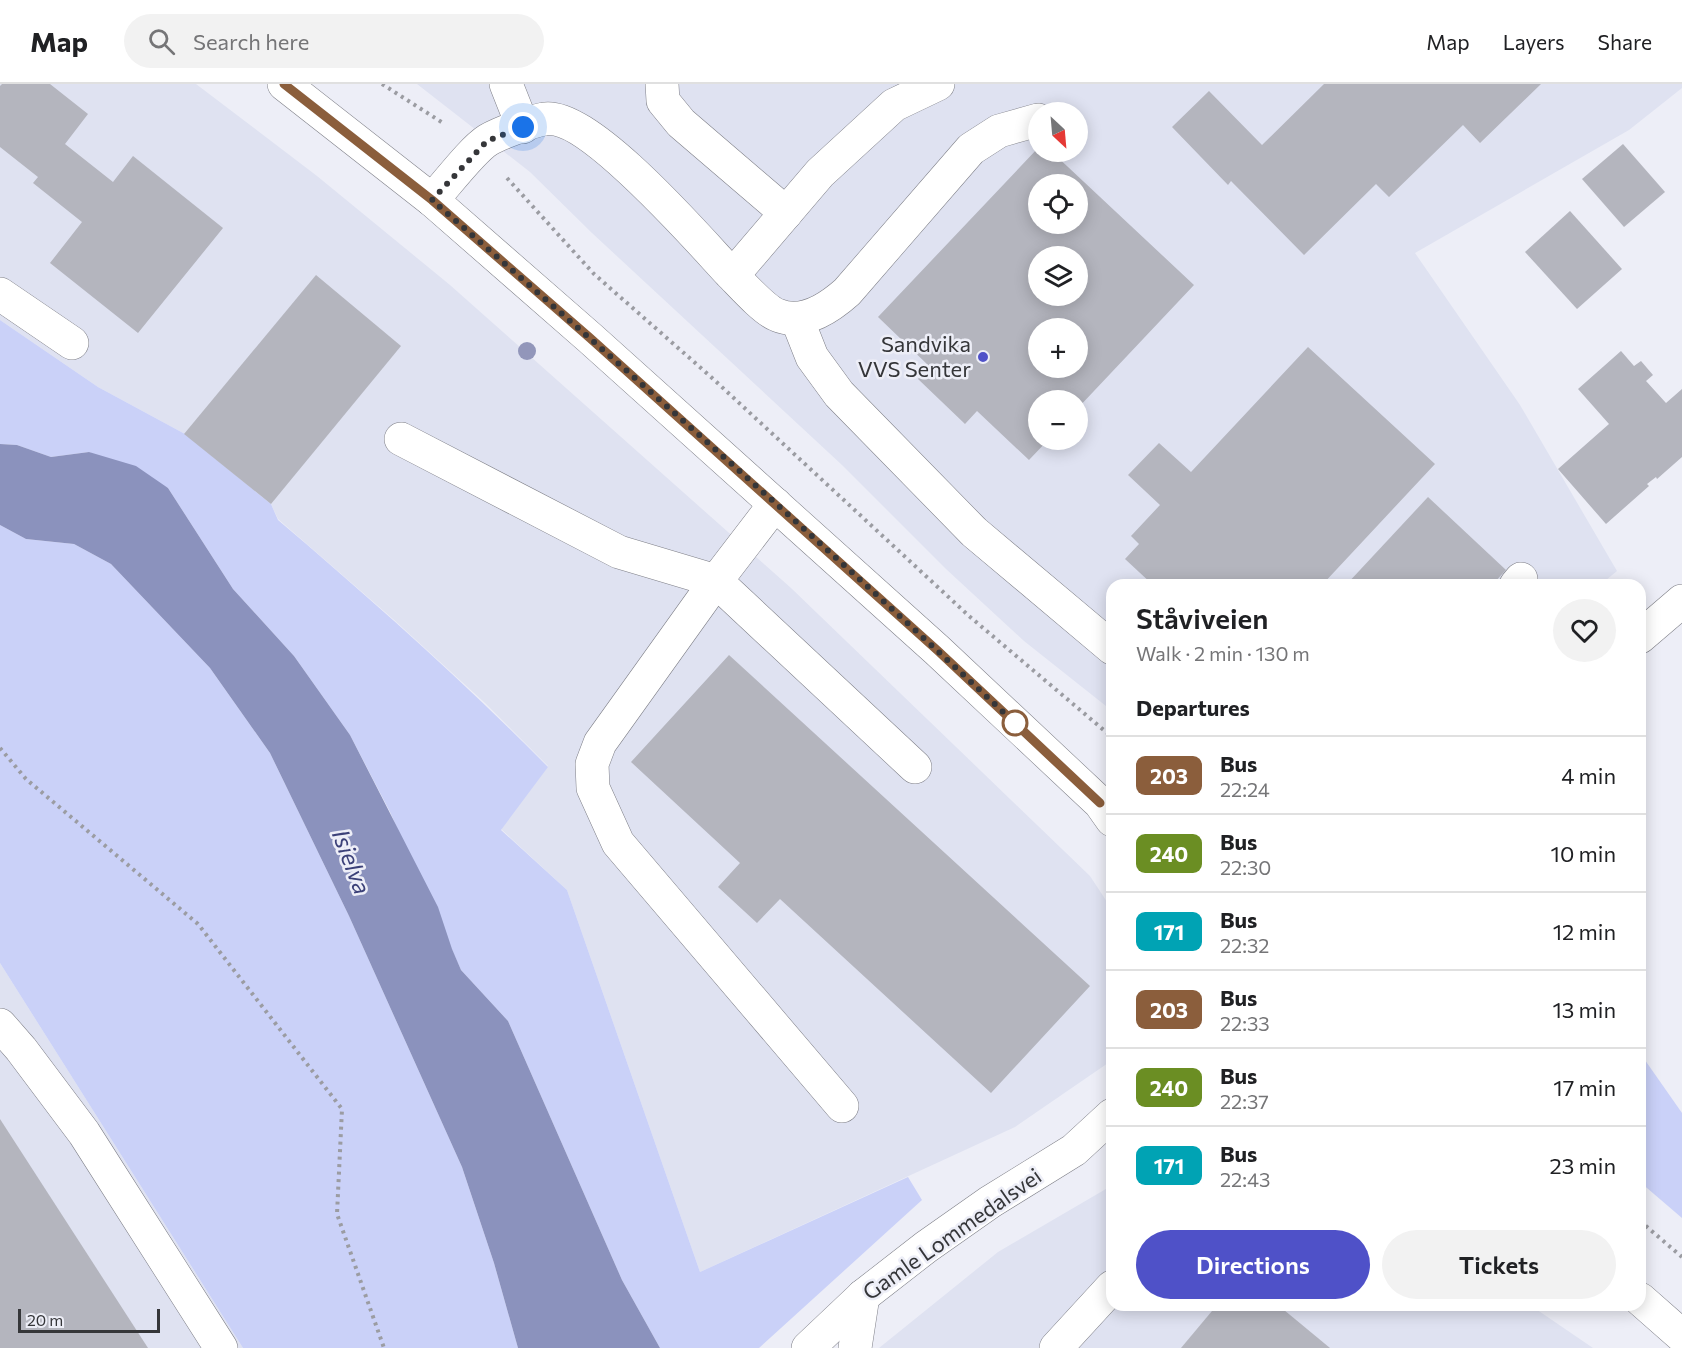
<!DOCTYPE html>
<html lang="en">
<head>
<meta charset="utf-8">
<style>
  body { margin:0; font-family:Commissioner,sans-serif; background:#f2f2f2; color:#202124; height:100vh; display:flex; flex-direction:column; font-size:22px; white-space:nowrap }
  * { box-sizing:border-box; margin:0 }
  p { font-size:20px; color:#757577 }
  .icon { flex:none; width:33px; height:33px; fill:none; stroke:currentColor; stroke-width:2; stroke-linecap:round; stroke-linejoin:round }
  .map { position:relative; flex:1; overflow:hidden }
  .panel { position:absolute; left:1106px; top:495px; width:540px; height:732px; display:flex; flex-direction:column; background:#fff; border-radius:18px; box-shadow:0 3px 15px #0003 }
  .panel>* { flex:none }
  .badge { padding:0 12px; border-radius:9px; font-size:21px; line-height:39px }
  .needle { width:39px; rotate:154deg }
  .controls { position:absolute; left:1028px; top:18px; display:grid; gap:12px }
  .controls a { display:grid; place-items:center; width:60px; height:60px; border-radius:50%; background:#fff; box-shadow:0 3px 15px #0003; font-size:30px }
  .scale { position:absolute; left:18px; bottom:15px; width:142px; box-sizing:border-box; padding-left:6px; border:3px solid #353639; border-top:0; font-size:16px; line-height:21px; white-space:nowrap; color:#353639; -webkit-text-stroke:4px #edeef7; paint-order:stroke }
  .you { position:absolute; width:30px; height:30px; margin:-15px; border:4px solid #fff; border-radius:50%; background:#1a73e8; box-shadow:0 0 0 9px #1a73e833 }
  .map>.badge { position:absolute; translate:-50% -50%; box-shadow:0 0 0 3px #fff }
  h2 { padding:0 30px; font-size:22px; line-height:54px }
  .round { display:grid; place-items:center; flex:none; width:63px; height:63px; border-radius:32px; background:#f2f2f2 }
  .headline { display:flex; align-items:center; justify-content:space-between; height:102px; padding:0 30px }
  h1 { font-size:28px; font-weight:600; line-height:45px }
  .primary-button { display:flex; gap:12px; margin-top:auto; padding:12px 30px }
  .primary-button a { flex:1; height:69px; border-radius:36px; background:#4f51c8; color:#fff; font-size:24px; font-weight:600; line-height:69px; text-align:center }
  .primary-button a+a { background:#f2f2f2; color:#202124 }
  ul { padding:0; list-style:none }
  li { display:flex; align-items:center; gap:18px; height:78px; padding:0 30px; border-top:2px solid #e0e0e0 }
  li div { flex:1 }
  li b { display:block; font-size:22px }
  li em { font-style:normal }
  li .badge { min-width:66px; font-weight:700; text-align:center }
  header { display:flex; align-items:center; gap:36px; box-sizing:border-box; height:84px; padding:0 30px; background:#fff; border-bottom:2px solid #e0e0e0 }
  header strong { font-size:28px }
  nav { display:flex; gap:33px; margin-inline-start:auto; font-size:21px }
  .search { width:420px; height:54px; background:#f2f2f2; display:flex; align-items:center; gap:15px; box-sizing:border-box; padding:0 21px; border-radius:33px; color:#757577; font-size:22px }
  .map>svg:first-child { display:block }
</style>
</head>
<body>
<header>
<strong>Map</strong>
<div class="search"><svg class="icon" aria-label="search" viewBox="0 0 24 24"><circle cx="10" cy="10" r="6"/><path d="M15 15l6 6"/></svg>Search here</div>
<nav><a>Map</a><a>Layers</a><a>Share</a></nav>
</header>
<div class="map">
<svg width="1682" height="1264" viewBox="0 0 1682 1264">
  <rect width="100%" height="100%" fill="#edeef7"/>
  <g fill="#dfe2f1" fill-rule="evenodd">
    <polygon points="0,0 196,0 317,92 450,201 791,504 1090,792 1111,824 1111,977 1015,1043 700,1188 567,806 501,745 548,682 485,619 393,535 278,435 271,420 185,350 98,303 0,236"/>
    <path d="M417,0H1682V4L1629,46L1415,169L1520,321L1617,487L1600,501H1112L1111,626L1024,557L946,485L842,381L592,149L530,88ZM1038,28H1077V68H1038ZM1038,100H1077V140H1038ZM1038,172H1077V212H1038ZM1038,244H1077V284H1038ZM1038,316H1077V356H1038Z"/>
    <polygon points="0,879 243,1264 0,1264"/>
    <polygon points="1111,1102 1112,1221 1530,1221 1593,1264 879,1264 998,1168"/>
  </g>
  <g fill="#cad1f8">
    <path d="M0,236L98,303L185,350L271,420L278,436C371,515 462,596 548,683L501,746L567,806L700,1188L908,1093L922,1116L759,1264H660L622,1196L508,937L461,886L390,728L350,651L294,572L233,505L168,404L89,368L51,373L17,361L0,360Z"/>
    <polygon points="0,441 26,455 74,460 111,480 210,584 270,669 349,832 462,1083 494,1179 518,1264 243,1264 0,879"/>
    <polygon points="1640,969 1682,1029 1682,1134 1640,1098"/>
  </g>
  <polygon fill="#8b92bd" points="0,360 17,361 51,373 89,368 136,382 168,404 233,505 294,572 350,651 438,823 452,865 461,886 508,937 622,1196 660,1264 518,1264 494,1179 462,1083 349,832 270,669 210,584 111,480 74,460 26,455 0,441"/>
  <g fill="#b4b5be" fill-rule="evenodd">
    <polygon points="2,0 50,0 88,30 65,60 113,98 133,72 223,144 138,249 50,179 82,138 33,99 38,93 0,63 0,2"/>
    <polygon points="1324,0 1541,0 1480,59 1463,41 1389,113 1376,100 1304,171 1231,97 1228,101 1172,43 1209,7 1262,61"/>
    <polygon points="1623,60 1665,108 1624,143 1582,95"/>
    <path d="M1038,64V68H1052L1194,201L1077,325V316H1038V356H1048L1029,376L977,327L965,340L918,295L929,282L878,233ZM1038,100H1077V140H1038ZM1038,172H1077V212H1038ZM1038,244H1077V284H1038Z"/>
    <polygon points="1570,127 1622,185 1577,225 1525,168"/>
    <polygon points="316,191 401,262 271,420 184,350"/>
    <polygon points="1308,263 1435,380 1322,501 1153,501 1125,475 1139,460 1131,452 1160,421 1128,391 1159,359 1191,388"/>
    <polygon points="1621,267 1634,282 1641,277 1653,291 1646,297 1666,319 1682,305 1682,373 1657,395 1656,393 1647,400 1649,402 1606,440 1558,385 1609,340 1578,305"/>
    <polygon points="1428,413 1506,486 1492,501 1346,501"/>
    <polygon points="729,571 1090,902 991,1009 780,815 757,839 718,803 740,779 631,678"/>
    <polygon points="0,1035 148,1264 0,1264"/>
    <polygon points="1217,1221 1278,1221 1330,1264 1181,1264"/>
  </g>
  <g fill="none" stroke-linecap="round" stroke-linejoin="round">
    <defs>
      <g id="minor">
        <polyline points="506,0 523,43"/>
        <polyline points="662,0 663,17 681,39 786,129"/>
        <path d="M432,116C446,101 472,66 488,56C500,49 530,38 544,35C588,27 699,156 730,189C741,200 764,226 777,231C803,242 829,224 847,208L971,65L999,47L1038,36"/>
        <polyline points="733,191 820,89 894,21 938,0"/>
        <polyline points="0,210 72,259"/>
        <polyline points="797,235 812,273 839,310 974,448 1112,564"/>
        <polyline points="401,355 619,468 716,497 915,683"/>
        <polyline points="775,420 716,497 600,659 592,680 593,704 618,759 842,1022"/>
        <polyline points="1516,501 1521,495"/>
        <polyline points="1640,553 1682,517"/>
        <polyline points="0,941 21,965 84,1049 221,1264"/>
        <polyline points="808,1264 863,1212 926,1163 990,1118 1074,1066 1112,1031"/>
        <polyline points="855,1264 863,1212"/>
        <polyline points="1056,1264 1112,1203"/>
      </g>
      <g id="major">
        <polyline points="284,0 432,116 590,254 937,566 1100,719 1112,736"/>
        <polyline points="1640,1215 1682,1252"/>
      </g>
    </defs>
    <use href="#minor" stroke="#7e7f87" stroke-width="34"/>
    <use href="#major" stroke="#7e7f87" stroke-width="34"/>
    <g stroke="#9b9ca2" stroke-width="4" stroke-dasharray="3 4.5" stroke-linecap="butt">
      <polyline points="382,0 443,39"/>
      <polyline points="507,94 594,190 710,292 969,532 1112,653"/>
      <polyline points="0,664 26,695 198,840 342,1025 337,1130 384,1264"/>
      <polyline points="1640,1137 1682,1173"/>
    </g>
    <use href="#minor" stroke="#fff" stroke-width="33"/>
    <use href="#major" stroke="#fff" stroke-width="33"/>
  </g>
  <circle fill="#9296ba" cx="527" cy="267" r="9"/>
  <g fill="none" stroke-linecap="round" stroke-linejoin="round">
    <defs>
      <polyline id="line" points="284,0 432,116 590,254 937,566 1100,719"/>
    </defs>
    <use href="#line" stroke="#fff" stroke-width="14"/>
    <use href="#line" stroke="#8b5e3c" stroke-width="9"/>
    <path stroke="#353639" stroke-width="6" stroke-dasharray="0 10.8" d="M523,43L487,57L432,116C630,289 827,462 1018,642L1015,639"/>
  </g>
  <circle fill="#4f51c8" stroke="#edeef7" stroke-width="2" cx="983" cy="273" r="6"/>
  <circle fill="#fff" stroke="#8b5e3c" stroke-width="3" cx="1015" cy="639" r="12"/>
  <g text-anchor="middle" stroke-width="5" stroke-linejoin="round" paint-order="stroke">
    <g font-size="22" fill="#353639" stroke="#edeef7" text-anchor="end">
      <text x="971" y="268">Sandvika<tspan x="971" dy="25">VVS Senter</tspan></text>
    </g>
    <g font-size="22" fill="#353639" stroke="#edeef7">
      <text transform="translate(952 1150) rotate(-35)" y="8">Gamle Lommedalsvei</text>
    </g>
    <g font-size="24" font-style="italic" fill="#3b4078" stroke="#edeef7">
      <text transform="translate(351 778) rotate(69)" y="8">Isielva</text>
    </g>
  </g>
</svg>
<div class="controls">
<a><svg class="needle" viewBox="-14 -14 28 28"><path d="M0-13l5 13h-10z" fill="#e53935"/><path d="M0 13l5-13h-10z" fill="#757577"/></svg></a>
<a><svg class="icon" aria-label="locate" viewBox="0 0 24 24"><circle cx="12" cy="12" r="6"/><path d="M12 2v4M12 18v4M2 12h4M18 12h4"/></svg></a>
<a><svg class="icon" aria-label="layers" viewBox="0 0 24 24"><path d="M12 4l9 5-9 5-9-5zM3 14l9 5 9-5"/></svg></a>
<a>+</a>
<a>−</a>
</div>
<div class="scale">20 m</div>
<div class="you" style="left:523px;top:43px"></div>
<section class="panel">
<div class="headline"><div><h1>Ståviveien</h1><p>Walk · 2 min · 130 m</p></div><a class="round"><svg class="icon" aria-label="heart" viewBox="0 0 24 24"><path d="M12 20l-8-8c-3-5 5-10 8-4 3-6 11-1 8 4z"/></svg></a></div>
<h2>Departures</h2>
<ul>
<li><span class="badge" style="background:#8b5e3c;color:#fff">203</span><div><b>Bus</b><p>22:24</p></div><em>4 min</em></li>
<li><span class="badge" style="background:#6b8e23;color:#fff">240</span><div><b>Bus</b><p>22:30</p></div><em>10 min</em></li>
<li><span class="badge" style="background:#00a3b4;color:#fff">171</span><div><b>Bus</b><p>22:32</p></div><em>12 min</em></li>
<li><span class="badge" style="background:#8b5e3c;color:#fff">203</span><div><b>Bus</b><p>22:33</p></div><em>13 min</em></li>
<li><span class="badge" style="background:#6b8e23;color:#fff">240</span><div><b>Bus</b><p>22:37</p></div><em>17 min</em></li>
<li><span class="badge" style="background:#00a3b4;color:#fff">171</span><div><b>Bus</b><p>22:43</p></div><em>23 min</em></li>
</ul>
<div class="primary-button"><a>Directions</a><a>Tickets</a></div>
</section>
</div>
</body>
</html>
